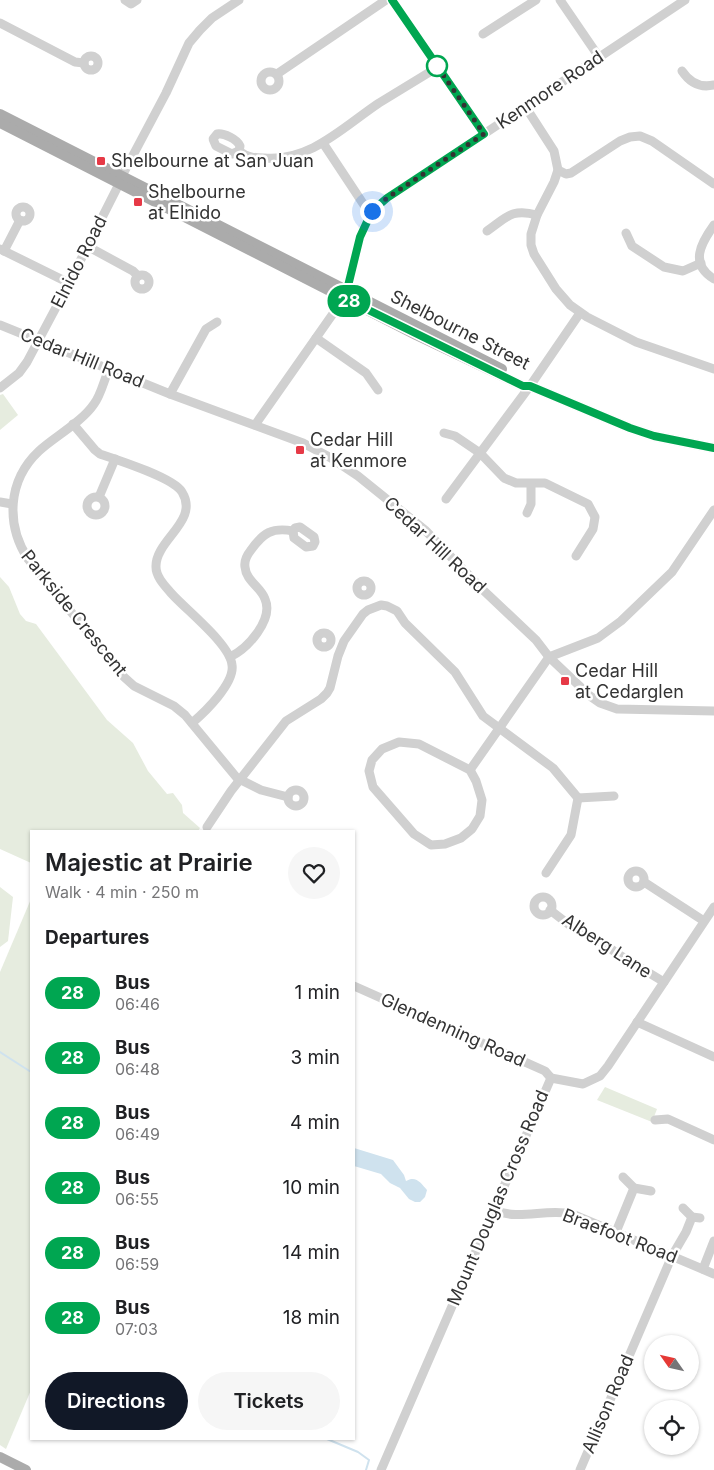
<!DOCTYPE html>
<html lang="en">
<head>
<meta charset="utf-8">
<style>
  body { margin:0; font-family:Inter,sans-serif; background:#f6f6f6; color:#202124; height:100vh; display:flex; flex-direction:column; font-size:19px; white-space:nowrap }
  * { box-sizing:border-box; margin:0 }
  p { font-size:16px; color:#757577 }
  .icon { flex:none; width:28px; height:28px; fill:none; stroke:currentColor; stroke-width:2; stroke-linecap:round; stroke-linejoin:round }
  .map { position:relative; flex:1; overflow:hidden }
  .drawer { position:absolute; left:30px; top:830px; width:325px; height:610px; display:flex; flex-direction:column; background:#fff; border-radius:0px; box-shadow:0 1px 4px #0004 }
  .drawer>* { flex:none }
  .badge { padding:0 10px; border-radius:16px; font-size:18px; line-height:32px }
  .needle { width:32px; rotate:304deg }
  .fabs { position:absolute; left:644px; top:1335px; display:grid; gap:10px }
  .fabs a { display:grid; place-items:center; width:55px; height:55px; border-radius:50%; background:#fff; box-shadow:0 1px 4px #0004; font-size:25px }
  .you { position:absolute; width:25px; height:25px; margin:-12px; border:4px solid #fff; border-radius:50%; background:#1a73e8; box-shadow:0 0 0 8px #1a73e833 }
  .map>.badge { position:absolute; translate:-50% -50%; box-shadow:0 0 0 2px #fff }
  h2 { padding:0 15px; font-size:19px; line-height:45px }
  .round { display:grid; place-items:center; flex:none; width:52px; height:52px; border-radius:26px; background:#f6f6f6 }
  .head { display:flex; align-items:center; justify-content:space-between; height:85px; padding:0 15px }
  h1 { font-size:24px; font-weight:600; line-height:38px }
  .primary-button { display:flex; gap:10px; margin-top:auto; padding:10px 15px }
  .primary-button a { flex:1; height:58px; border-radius:30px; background:#111827; color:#fff; font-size:20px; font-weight:600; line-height:58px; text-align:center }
  .primary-button a+a { background:#f6f6f6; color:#202124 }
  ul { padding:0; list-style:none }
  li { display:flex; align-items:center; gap:15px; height:65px; padding:0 15px }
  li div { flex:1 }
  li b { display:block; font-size:19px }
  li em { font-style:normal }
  li .badge { min-width:55px; font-weight:700; text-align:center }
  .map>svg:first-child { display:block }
</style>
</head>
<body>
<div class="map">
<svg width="714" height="1470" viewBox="0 0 714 1470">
  <rect width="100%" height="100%" fill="#fff"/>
  <g fill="#e6ecdf">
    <polygon points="3,394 18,415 0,430 0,395"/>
    <polygon points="0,577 9,587 20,614 26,621 36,624 107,720 133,743 148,771 167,794 173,793 182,805 183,813 200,828 198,831 31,831 31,863 0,849"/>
    <polygon points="0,887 13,897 8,941 0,947"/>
    <polygon points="31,899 31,1390 6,1449 0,1445 0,972"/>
    <polygon points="605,1087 657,1109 652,1122 597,1100"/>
  </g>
  <path fill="#cfe2ee" d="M354,1148L393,1160L404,1175L406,1181C416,1175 421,1183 427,1190L425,1197L420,1202H415L409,1199L400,1188L390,1183L381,1174L354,1166Z"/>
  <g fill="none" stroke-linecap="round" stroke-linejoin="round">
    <g stroke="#cfe2ee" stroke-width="2">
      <polyline points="0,1052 31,1072"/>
      <polyline points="327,1439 358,1452 369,1460 366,1470"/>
    </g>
    <g stroke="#d0d0d0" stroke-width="9">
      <polyline points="125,0 131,4 137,0"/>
      <polyline points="392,0 484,134"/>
      <polyline points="560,0 599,57"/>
      <polyline points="0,23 75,62 84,63"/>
      <polyline points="483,34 536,0"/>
      <circle cx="91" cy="63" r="7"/>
      <path d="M682,71C690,83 701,88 714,85"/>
      <circle cx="270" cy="81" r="9"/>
      <polyline points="277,74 386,0"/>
      <polyline points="525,106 554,151 558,170 554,182 537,215 531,234 531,245 534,254 556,289 570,305 587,317 636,342 714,369"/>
      <path d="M217,134C224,133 237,139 240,146L239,151L232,154L216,146L213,139Z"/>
      <polyline points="323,143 364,205 372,211"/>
      <path d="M239,151C247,157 254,158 264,158C310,162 343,127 379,103C399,91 418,79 438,67"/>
      <polyline points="558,170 566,174 571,173 620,141 630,137 640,136 652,141 714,184"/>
      <polyline points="122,176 166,93 189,43 200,30 212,18 239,0"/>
      <circle cx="23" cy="214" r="7"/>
      <path d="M714,225C701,243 689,264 714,279"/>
      <path d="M487,231C507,217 512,208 537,215"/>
      <polyline points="626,233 632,246 664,267 683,271 701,263"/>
      <polyline points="87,246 133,271 138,276"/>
      <polyline points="0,249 69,283"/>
      <polyline points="4,251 20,220"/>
      <circle cx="142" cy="282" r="7"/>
      <polyline points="0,325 170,394 303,443 331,458 358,476 425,530 482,589 536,640 549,657 590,696 600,703 617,709 714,711"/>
      <polyline points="316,338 366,373 378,390"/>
      <path d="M109,369C104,380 101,395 94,404C82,422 54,437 39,451C7,481 6,525 28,559L124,677L134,686L174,706L185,715L237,778L261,790L288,797"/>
      <polyline points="0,388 19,373 27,362 69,283 119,184"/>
      <polyline points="170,394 206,329 217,322"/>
      <path d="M73,424L95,450L100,454C118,460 174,478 182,492C200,521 155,540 156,567C156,577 165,586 171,593C186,610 230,644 232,665C235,683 205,712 192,723"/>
      <polyline points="255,425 344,298 363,228 372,211 379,204 685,0"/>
      <polyline points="444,433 455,436 480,453 504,478 516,483 545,483 588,504 595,517 593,529 576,556"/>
      <polyline points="99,497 115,459"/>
      <circle cx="96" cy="506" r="9"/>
      <polyline points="446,499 530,386 580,313"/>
      <polyline points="0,502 12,504"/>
      <polyline points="527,513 531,504 531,484"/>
      <polygon points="300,527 314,537 315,542 313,546 306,547 294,538 293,531 295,528"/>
      <circle cx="364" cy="588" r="7"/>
      <circle cx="324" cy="640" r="7"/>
      <path d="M230,657C247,649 274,620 265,599C261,587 246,581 245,567C244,561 247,555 251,550C263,533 272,527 293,531"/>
      <polygon points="399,742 419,744 470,770 476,781 482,800 480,816 472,829 461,838 445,844 431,845 414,834 373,787 369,771 372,760 382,749"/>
      <polyline points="470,770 549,657 598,638 621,621 672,572 714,510"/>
      <circle cx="296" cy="798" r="8"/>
      <polyline points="578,798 614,796"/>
      <polyline points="207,827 231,791 286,721 321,699 327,693 330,688 338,656 344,641 363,614 368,610 381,605 387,606 397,611 405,623 455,672 483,716 553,768 578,798 571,835 546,873"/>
      <circle cx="636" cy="879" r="8"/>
      <polyline points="644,882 704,921"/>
      <circle cx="543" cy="906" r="9"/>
      <polyline points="550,910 572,927 597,939 618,954 664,982"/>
      <polyline points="354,986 545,1071 551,1078"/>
      <polyline points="637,1022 714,1057"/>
      <polyline points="551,1078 583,1084 600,1076 608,1066 714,907"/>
      <polyline points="655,1120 668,1119 714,1140"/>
      <polyline points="623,1177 634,1188 651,1191"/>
      <polyline points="683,1208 692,1217 700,1218"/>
      <path d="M494,1210C519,1221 546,1208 572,1214L714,1274"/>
      <polyline points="616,1232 634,1188"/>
      <polyline points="703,1269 714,1241"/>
      <polyline points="381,1470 551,1078"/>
      <polyline points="580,1470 672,1256 686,1232 692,1217"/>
    </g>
    <g stroke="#ababab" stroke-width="10">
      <polyline points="0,114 502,369"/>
      <polyline points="0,123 416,335 523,386 530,386 630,428 654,436 714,448"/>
      <polyline points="0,1457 26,1470"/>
    </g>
  </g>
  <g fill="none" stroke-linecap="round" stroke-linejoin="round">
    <defs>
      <polyline id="line" points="392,0 484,134 387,198 372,211 360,237 347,290 344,298 523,386 530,386 630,428 654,436 714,448"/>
    </defs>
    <use href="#line" stroke="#fff" stroke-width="11"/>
    <use href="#line" stroke="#00a651" stroke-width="8"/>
    <polyline stroke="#333" stroke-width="5" stroke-dasharray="0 9" points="372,211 387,198 484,134 437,66"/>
  </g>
  <circle fill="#fff" stroke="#00a651" stroke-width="2.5" cx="437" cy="66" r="10"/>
  <g fill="#e63946" stroke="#fff" stroke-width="2">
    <rect x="96" y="156" width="10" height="10" rx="2.5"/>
    <rect x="133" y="197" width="10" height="10" rx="2.5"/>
    <rect x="295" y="445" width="10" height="10" rx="2.5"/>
    <rect x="560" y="676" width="10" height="10" rx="2.5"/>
  </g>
  <g text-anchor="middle" stroke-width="5" stroke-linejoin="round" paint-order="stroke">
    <g font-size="18" fill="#333" stroke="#fff">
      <text transform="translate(550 90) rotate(-34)" y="6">Kenmore Road</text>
      <text transform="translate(79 262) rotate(-63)" y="6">Elnido Road</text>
      <text transform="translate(460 330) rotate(27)" y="6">Shelbourne Street</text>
      <text transform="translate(82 358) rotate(22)" y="6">Cedar Hill Road</text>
      <text transform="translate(435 545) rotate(43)" y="6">Cedar Hill Road</text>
      <text transform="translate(74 613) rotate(51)" y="6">Parkside Crescent</text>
      <text transform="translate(607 946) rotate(33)" y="6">Alberg Lane</text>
      <text transform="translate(453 1030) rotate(24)" y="6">Glendenning Road</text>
      <text transform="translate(498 1198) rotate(-67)" y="6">Mount Douglas Cross Road</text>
      <text transform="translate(620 1236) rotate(21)" y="6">Braefoot Road</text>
      <text transform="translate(608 1404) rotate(-67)" y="6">Allison Road</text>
    </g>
    <g font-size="18" fill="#333" stroke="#fff" text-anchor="start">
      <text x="111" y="167">Shelbourne at San Juan</text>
      <text x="148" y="198">Shelbourne<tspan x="148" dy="21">at Elnido</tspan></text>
      <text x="310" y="446">Cedar Hill<tspan x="310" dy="21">at Kenmore</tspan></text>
      <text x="575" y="677">Cedar Hill<tspan x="575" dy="21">at Cedarglen</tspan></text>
    </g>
  </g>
</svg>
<div class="fabs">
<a><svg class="needle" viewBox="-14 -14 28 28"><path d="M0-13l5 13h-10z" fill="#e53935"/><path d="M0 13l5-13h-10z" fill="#757577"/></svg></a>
<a><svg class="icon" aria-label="locate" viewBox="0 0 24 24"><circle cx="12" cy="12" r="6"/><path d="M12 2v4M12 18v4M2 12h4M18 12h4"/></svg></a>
</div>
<div class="you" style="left:372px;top:211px"></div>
<b class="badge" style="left:349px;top:301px;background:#00a651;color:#fff">28</b>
<section class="drawer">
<div class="head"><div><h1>Majestic at Prairie</h1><p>Walk · 4 min · 250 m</p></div><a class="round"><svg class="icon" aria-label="heart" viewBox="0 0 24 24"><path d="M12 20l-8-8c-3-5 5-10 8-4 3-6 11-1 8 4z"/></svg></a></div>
<h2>Departures</h2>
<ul>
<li><span class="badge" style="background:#00a651;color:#fff">28</span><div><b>Bus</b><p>06:46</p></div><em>1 min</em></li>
<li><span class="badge" style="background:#00a651;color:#fff">28</span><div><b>Bus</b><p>06:48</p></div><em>3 min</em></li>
<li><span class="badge" style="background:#00a651;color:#fff">28</span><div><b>Bus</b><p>06:49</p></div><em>4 min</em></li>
<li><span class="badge" style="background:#00a651;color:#fff">28</span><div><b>Bus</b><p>06:55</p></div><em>10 min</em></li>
<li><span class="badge" style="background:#00a651;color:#fff">28</span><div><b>Bus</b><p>06:59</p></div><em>14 min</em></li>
<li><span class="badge" style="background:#00a651;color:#fff">28</span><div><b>Bus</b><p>07:03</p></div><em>18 min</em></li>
</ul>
<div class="primary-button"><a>Directions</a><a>Tickets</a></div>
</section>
</div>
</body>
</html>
